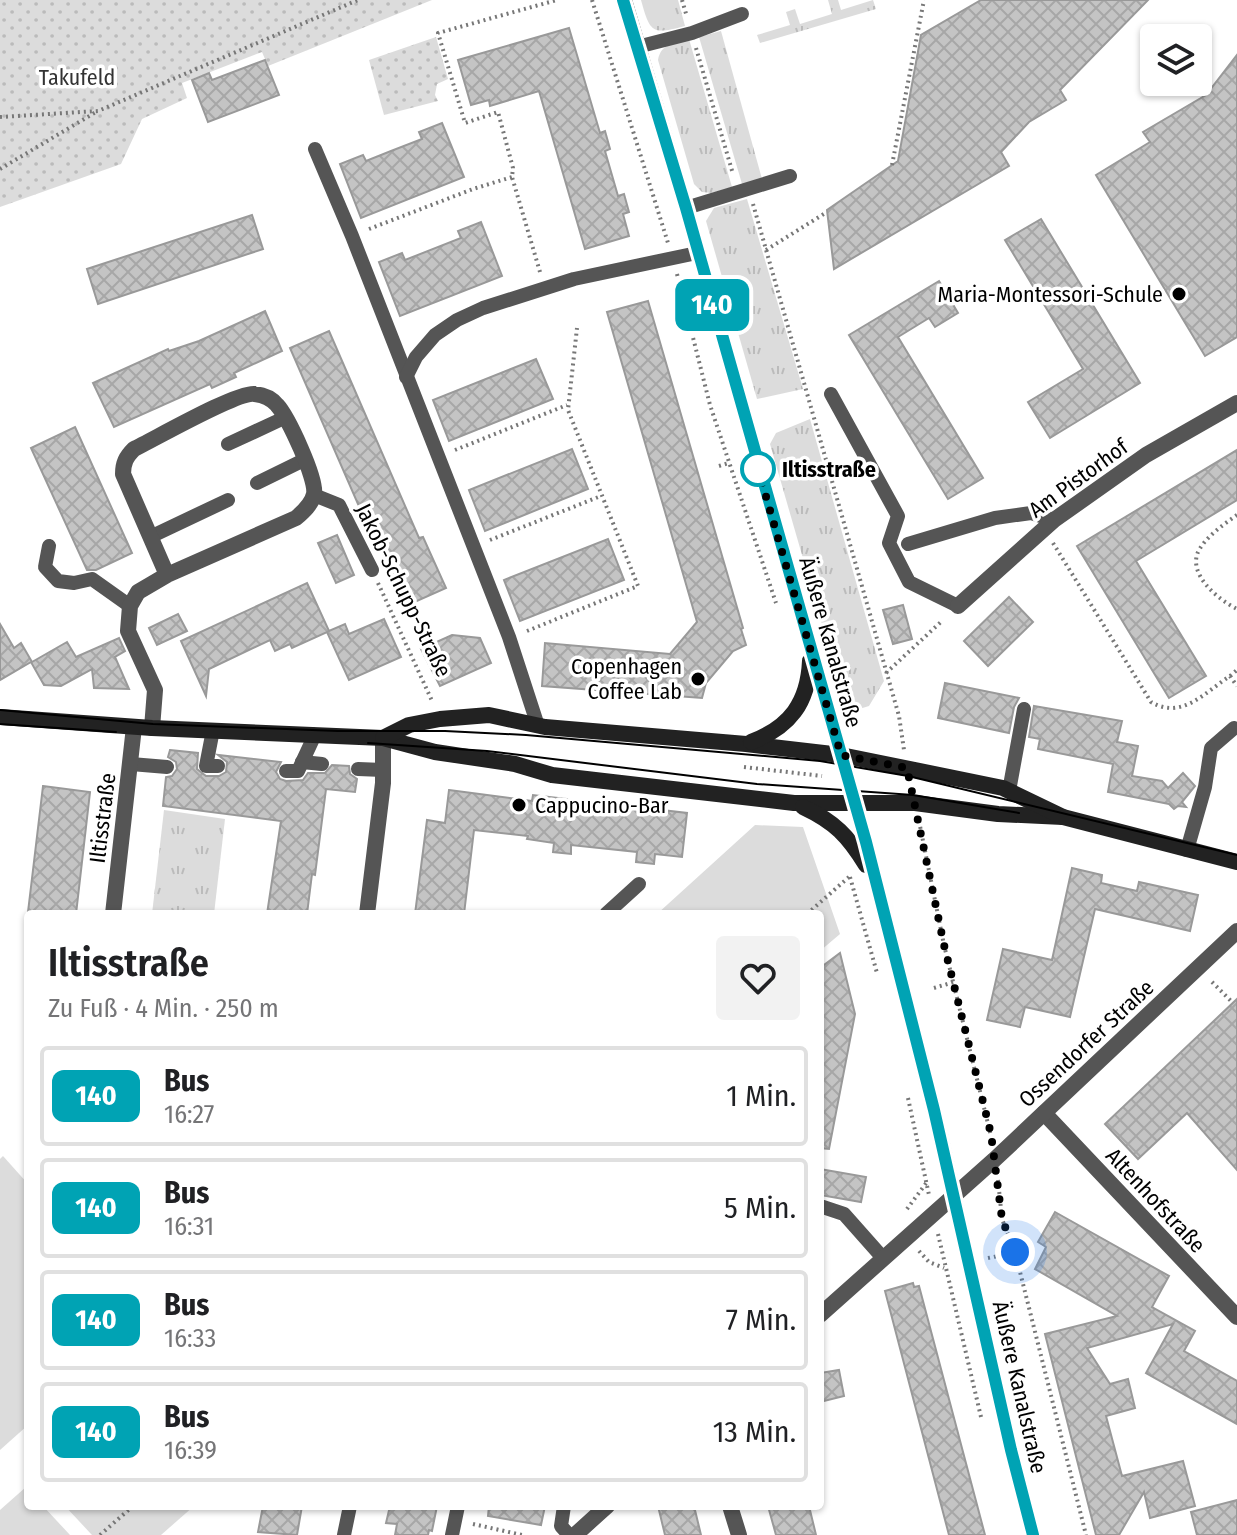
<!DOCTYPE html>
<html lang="de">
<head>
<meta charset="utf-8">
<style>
  body { margin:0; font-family:"Fira Sans Condensed",sans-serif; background:#f2f2f2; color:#202124; height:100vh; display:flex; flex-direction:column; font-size:30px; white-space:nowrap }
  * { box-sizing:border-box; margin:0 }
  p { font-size:26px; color:#757577 }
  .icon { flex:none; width:44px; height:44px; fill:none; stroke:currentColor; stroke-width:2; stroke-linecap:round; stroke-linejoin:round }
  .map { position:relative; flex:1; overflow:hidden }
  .side { position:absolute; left:24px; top:910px; width:800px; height:600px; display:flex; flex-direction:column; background:#fff; border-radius:8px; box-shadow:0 2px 6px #0004 }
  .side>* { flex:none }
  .badge { padding:0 16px; border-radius:12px; font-size:28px; line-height:52px }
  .fabs { position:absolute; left:1140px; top:24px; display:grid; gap:16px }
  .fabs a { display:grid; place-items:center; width:72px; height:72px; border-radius:8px; background:#fff; box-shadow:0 2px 6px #0004; font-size:40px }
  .you { position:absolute; width:40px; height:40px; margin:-20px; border:6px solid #fff; border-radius:50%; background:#1a73e8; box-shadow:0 0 0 12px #1a73e833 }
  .map>.badge { position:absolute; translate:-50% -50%; box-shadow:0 0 0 4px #fff }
  .round { display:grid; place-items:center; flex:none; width:84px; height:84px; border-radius:8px; background:#f2f2f2 }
  .headline { display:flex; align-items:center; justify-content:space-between; height:136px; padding:0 24px }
  h1 { font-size:38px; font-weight:600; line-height:60px }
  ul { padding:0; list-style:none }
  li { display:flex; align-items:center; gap:24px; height:100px; margin:0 16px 12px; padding:0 8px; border:4px solid #e0e0e0; border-radius:8px }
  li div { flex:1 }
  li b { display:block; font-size:30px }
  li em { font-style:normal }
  li .badge { min-width:88px; font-weight:700; text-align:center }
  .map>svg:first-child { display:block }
</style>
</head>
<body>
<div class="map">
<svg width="1237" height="1535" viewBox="0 0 1237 1535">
  <defs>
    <pattern id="grass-tufts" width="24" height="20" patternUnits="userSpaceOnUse" patternTransform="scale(2)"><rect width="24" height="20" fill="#dcdcdc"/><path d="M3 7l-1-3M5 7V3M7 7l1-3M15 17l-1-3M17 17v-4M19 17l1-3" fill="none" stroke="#bbb"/></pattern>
    <pattern id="park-dots" width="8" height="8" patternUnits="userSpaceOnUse" patternTransform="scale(2)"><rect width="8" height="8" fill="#dcdcdc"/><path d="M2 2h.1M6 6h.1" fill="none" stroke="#bbb" stroke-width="1.8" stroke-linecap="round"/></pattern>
    <pattern id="building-cross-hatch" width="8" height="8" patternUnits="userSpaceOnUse" patternTransform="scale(2)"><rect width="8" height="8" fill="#c4c4c4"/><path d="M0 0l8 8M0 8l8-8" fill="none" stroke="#a7a7a7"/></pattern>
  </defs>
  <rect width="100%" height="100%" fill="#fff"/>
  <g fill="url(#grass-tufts)">
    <path d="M641,0H678L685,26C652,35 650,33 641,0Z"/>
    <polygon points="828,0 838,0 841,10 873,0 876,9 760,43 757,35 790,25 786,12 795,9 800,24 832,14"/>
    <polygon points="721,31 762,179 742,184 699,37"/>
    <path d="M689,39L732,187L712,193L702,192L694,184L658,60C661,43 675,43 689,39Z"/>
    <polygon points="747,199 803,389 757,399 706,221 714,208"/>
    <polygon points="810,419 884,681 869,706 856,710 857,716 849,718 770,444 776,433"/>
    <polygon points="164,810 225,819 214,914 152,914"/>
  </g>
  <g fill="url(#park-dots)">
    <polygon points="0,0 432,0 268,66 262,52 182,83 187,98 142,119 121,164 0,207"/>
    <polygon points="436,37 448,79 437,84 435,95 438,101 384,115 369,60"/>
  </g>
  <g fill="#dcdcdc">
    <polygon points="755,825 803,827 840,934 820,951 820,914 657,914"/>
    <polygon points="3,1156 28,1184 28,1425 0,1450 0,1159"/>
    <polygon points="26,1487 28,1506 43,1506 70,1535 0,1535 0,1510"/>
    <polygon points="65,1506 194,1506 161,1535 92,1535"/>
  </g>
  <g fill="url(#building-cross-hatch)" stroke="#999" stroke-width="2">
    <polygon points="981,0 1148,0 1060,90 1066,100 1029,122 1001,152 1009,166 834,269 827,210 898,161 921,35"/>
    <polygon points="569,28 600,133 605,131 610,149 605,151 618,196 624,194 629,212 623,214 629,236 585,249 539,91 490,106 489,100 471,105 458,60"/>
    <polygon points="1237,55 1237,337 1205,356 1096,175 1150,142 1143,132 1206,95"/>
    <polygon points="265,60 279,95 208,122 192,80 209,73 212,80"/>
    <polygon points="442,123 464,177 361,218 340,164 363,155 366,161 391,151 422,139 419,132"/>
    <polygon points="252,215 263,249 98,304 87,269"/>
    <polygon points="1041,219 1140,383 1050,438 1028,402 1083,369 1005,240"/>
    <polygon points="481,222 502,276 400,316 379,262 402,253 405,260 461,238 458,231"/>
    <polygon points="939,281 958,313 935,327 929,318 898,337 983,478 948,499 849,335"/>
    <polygon points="648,301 743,628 741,629 746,645 733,651 706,683 702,698 542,686 545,643 670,654 697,622 607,312"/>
    <polygon points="265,311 282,351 234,373 236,377 212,388 210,384 114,427 93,383 168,349 169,351 199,341"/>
    <polygon points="329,331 419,538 423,537 446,588 408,605 373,524 368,527 290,348"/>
    <polygon points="536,359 553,399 449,441 433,400"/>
    <polygon points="75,427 132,553 96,570 87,570 31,448"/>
    <polygon points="572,449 588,489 485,531 469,490"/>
    <polygon points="1237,450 1237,500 1136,561 1206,676 1169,698 1077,546"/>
    <polygon points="337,535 354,575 336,583 318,543"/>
    <polygon points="608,539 624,580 520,621 504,580"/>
    <polygon points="307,583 329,631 345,624 349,634 384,619 401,657 349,680 327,632 292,648 290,644 275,651 270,640 209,669 206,696 181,641"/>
    <polygon points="1009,597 1033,622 988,666 964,641"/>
    <polygon points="903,605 912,639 893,644 883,610"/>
    <polygon points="178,614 187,631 157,645 149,628"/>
    <polygon points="0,624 14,648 21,643 32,662 67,642 76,657 119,638 125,651 115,657 129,689 94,688 92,669 61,686 44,685 31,662 0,680"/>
    <polygon points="452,635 480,638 491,663 440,686 421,649"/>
    <polygon points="945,683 1019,698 1014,707 1009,733 938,718"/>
    <polygon points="1034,706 1122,721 1117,742 1138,746 1132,776 1162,781 1168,788 1183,773 1195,786 1182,802 1186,807 1178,806 1174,809 1169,804 1108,792 1113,764 1038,749 1040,739 1029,737"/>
    <polygon points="170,750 198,753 197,769 206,776 219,776 226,772 227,762 218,755 281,762 276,772 280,779 286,781 303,780 308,773 325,773 332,765 349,766 350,774 357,779 355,792 326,789 315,875 312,874 307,914 267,914 281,821 163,806 166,777 172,776 177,769 176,762 168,757"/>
    <polygon points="43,786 90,792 76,914 33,914 28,912"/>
    <polygon points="449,790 532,801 533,795 687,813 682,857 655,854 654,864 636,862 637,852 571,845 571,854 553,852 554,843 527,839 528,836 474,830 464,914 415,914 427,820 445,823"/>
    <polygon points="1072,868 1102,875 1101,883 1137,891 1139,882 1198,895 1190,931 1095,909 1070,1017 1025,1007 1020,1027 987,1020 1003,949 1052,960"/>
    <polygon points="840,953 855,1014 829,1149 820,1148 820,968"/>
    <polygon points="1237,999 1237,1170 1187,1113 1138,1159 1105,1124"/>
    <polygon points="820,1169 866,1177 861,1202 820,1195"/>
    <polygon points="1055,1212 1169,1276 1152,1307 1195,1331 1184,1351 1237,1381 1237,1424 1146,1373 1173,1324 1087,1348 1110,1384 1128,1379 1135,1408 1106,1416 1122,1476 1183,1461 1195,1506 1150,1518 1144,1492 1119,1535 1096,1535 1045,1334 1117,1316 1035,1269 1046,1247 1038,1242"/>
    <polygon points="913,1283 914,1287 919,1286 985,1535 949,1535 885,1291"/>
    <polygon points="839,1370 844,1396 820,1402 820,1373"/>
    <polygon points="1237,1500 1237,1535 1197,1535 1191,1512"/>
    <polygon points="263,1506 302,1506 297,1535 258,1532"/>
    <polygon points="390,1506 437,1506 432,1531 429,1530 428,1535 395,1535 397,1524 386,1523"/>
    <polygon points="489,1506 545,1506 541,1525 488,1516"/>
    <polygon points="658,1506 694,1506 701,1535 665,1535"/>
    <polygon points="768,1506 809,1506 816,1535 776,1535"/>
  </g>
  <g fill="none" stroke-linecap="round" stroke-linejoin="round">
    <g stroke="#777" stroke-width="4" stroke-dasharray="2 4" stroke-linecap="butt">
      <polyline points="592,0 668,243"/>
      <polyline points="682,0 687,17"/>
      <polyline points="696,48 733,174"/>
      <polyline points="0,117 98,111 358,0"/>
      <polyline points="892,165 924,0"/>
      <polyline points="0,169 96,112"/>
      <polyline points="753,204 899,716 904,750"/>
      <polyline points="369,229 473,189 512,177"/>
      <polyline points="766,250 827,212"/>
      <polyline points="540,272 512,177 513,168 498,112 465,123 438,33 557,0"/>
      <polyline points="677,274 710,405 776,603"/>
      <polyline points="455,450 567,405"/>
      <polyline points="719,466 729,463"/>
      <path d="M1237,515C1223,525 1208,535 1199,550C1186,574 1219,600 1237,609"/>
      <polyline points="490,540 601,496"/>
      <path d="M1053,543L1151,702C1182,720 1204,693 1230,676L1237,686"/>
      <polyline points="378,583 433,703"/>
      <polyline points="527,631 638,586 568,410 577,328"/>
      <polyline points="886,673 943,620"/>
      <polyline points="1230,676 1237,670"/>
      <polyline points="744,767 822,776"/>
      <polyline points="919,821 944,945 991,1136"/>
      <polyline points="850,877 877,973"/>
      <polyline points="807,914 850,876"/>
      <polyline points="1212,982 1233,1003"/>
      <polyline points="934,988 954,982"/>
      <polyline points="908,1098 929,1195"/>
      <polyline points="998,1180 1002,1219 1015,1252 1086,1535"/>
      <polyline points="907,1209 927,1182"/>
      <polyline points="938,1234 981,1417"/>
      <polyline points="919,1251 929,1262 944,1268"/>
      <polyline points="988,1258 1014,1253"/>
      <polyline points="473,1524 522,1535"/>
      <polyline points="100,1535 133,1506"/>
    </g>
    <g stroke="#555" stroke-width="14">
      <polyline points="637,47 692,33 742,14"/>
      <polyline points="315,149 352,236 509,637 538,726"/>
      <polyline points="686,208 790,176"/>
      <polyline points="406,377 416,357 435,335 457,320 483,308 574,279 697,253"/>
      <polyline points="831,394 898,516 889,543 909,582 958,606"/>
      <polyline points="228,444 284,418"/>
      <polyline points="257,483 304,460"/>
      <polyline points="314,495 339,505 372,570"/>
      <polyline points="150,537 228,500"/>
      <polyline points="908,544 995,518 1031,513 1054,520"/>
      <polyline points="49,546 45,567 58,581 74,583 92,579 130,606"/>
      <polyline points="213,730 206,766 218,766"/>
      <polyline points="302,762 322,764"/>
      <polyline points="131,764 167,767"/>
      <polyline points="358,769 383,770"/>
      <polyline points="286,771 298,771 312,741 312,734"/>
      <polyline points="1009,791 1024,709"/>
      <polyline points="1187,850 1205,787 1211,748 1234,728"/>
      <polyline points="606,914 639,884"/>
      <polyline points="820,1206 844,1214 883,1258"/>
      <polyline points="564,1506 561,1526 569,1535"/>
      <polyline points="344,1535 350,1506"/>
      <polyline points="452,1535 458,1506"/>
    </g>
    <g stroke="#555" stroke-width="16">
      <polyline points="958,606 1054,520 1146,455 1237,403"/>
      <path d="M152,728L155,690L128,631L130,606L138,592L167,575L296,518C303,512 312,504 314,494C317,479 288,417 277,405C272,399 263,395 255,394C238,391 155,439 134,449C126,457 123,463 123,474L167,575"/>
      <polyline points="113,914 134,727"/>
      <polyline points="367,914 383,783 383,738"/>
      <polyline points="1044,1113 1237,1317"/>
      <polyline points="820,1315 994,1160 1237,931"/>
      <polyline points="730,1506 739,1535"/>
      <polyline points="575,1535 607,1506"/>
    </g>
    <g stroke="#222" stroke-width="16">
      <polyline points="624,0 686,208 866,842 940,1135 1011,1450 1033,1535"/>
      <polyline points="0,717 152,728 383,738 435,752 515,764 552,775 794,803 915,803 998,814 1063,817"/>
      <polyline points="383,738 409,725 440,719 489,715 545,727 746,744 841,755 1003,788 1063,817 1237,862"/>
      <path d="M751,742C790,727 808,703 810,661"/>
      <path d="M803,807C835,822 848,836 866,865"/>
    </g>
    <g stroke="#000" stroke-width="2">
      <polyline points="0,710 153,724 338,731 445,731 526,735 820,761 908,776 1237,855"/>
      <polyline points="0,724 116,732"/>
      <polyline points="368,743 487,751 757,784 913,795 1019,813"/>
    </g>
  </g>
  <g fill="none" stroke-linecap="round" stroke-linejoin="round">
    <defs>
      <polyline id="line" points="623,0 686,208 866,842 934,1110 1011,1450 1033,1535"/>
    </defs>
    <use href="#line" stroke="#fff" stroke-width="18"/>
    <use href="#line" stroke="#00a3b4" stroke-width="12"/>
    <polyline stroke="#000" stroke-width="8" stroke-dasharray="0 14.4" points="758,469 841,755 907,768 944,945 991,1134 1002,1219 1015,1252"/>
  </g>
  <g fill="#000" stroke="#fff" stroke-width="3">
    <circle cx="1179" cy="294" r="8"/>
    <circle cx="698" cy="679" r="8"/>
    <circle cx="519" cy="805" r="8"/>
  </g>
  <circle fill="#fff" stroke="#00a3b4" stroke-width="4" cx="758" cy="469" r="16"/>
  <g text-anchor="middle" stroke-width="7" stroke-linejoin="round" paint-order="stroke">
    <g font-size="22" fill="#333" stroke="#fff">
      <text x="77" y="85">Takufeld</text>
    </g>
    <g font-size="22" fill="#000" stroke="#fff" text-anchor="end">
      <text x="1163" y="302">Maria-Montessori-Schule</text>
      <text x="682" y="674">Copenhagen<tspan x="682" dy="25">Coffee Lab</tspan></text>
      <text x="535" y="813" text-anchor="start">Cappucino-Bar</text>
    </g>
    <g font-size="22" font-weight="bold" fill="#000" stroke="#fff" text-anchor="start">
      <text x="782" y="477">Iltisstraße</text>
    </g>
    <g font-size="22" fill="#000" stroke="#fff">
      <text transform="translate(1078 478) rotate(-36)" y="8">Am Pistorhof</text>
      <text transform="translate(404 590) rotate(64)" y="8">Jakob-Schupp-Straße</text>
      <text transform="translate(831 642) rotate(74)" y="8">Äußere Kanalstraße</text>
      <text transform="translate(102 818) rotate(-83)" y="8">Iltisstraße</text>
      <text transform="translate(1086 1043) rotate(-43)" y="8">Ossendorfer Straße</text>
      <text transform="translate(1156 1200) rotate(47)" y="8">Altenhofstraße</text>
      <text transform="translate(1020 1387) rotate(77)" y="8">Äußere Kanalstraße</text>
    </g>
  </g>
</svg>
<div class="fabs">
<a><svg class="icon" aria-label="layers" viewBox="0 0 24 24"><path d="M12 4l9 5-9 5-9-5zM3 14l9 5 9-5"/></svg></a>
</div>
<div class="you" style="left:1015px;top:1252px"></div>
<b class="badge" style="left:712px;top:305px;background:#00a3b4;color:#fff">140</b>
<section class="side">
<div class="headline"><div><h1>Iltisstraße</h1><p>Zu Fuß · 4 Min. · 250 m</p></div><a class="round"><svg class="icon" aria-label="heart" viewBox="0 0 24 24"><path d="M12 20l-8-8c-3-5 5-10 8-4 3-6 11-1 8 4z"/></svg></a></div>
<ul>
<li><span class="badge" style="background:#00a3b4;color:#fff">140</span><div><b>Bus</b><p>16:27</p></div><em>1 Min.</em></li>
<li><span class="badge" style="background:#00a3b4;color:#fff">140</span><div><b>Bus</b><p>16:31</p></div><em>5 Min.</em></li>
<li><span class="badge" style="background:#00a3b4;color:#fff">140</span><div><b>Bus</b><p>16:33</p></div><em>7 Min.</em></li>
<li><span class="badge" style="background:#00a3b4;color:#fff">140</span><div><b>Bus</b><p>16:39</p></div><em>13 Min.</em></li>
</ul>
</section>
</div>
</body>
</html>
